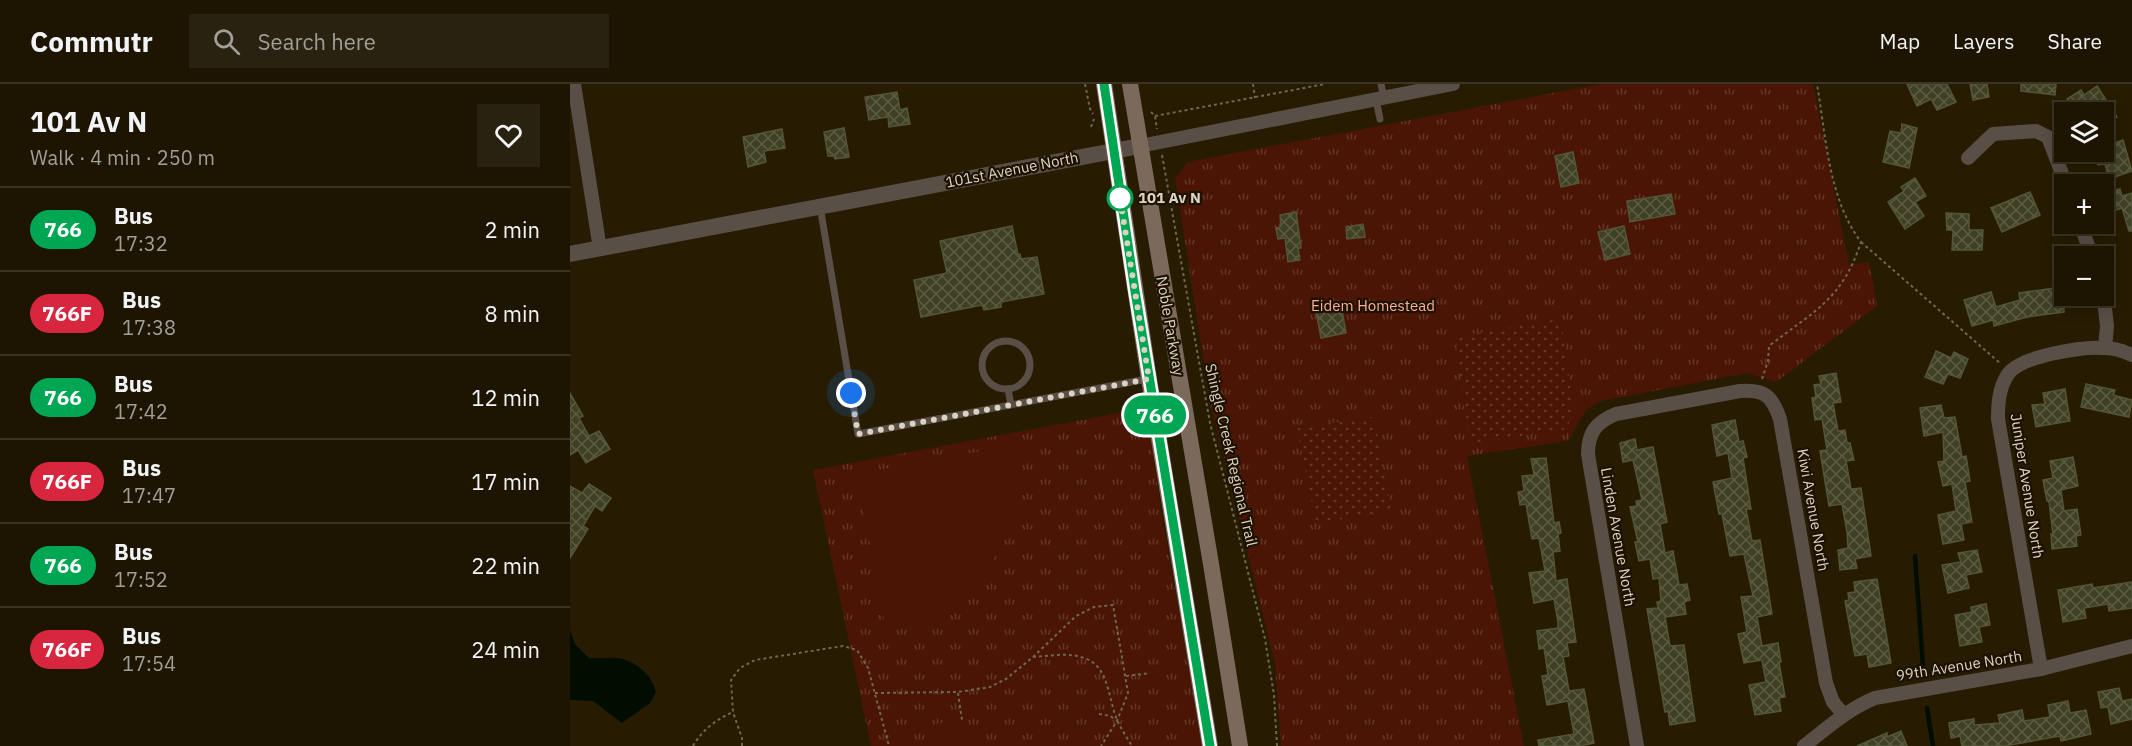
<!DOCTYPE html>
<html lang="en">
<head>
<meta charset="utf-8">
<style>
  body { margin:0; font-family:"IBM Plex Sans",sans-serif; background:#2a2210; color:#f1f3f6; height:100vh; display:flex; flex-direction:column; font-size:22px; white-space:nowrap }
  * { box-sizing:border-box; margin:0 }
  p { font-size:20px; color:#a09f99 }
  .icon { flex:none; width:33px; height:33px; fill:none; stroke:currentColor; stroke-width:2; stroke-linecap:round; stroke-linejoin:round }
  .map { position:relative; flex:1; overflow:hidden }
  .sheet { display:flex; flex-direction:column; background:#1d1501; width:570px }
  .sheet>* { flex:none }
  .badge { padding:0 12px; border-radius:20px; font-size:21px; line-height:39px }
  .fabs { position:absolute; left:1484px; top:18px; display:grid; gap:12px }
  .fabs a { display:grid; place-items:center; width:60px; height:60px; border-radius:0px; background:#1d1501; box-shadow:0 3px 15px #0003,0 0 0 2px #3b3423; font-size:30px }
  .you { position:absolute; width:30px; height:30px; margin:-15px; border:4px solid #fff; border-radius:50%; background:#1a73e8; box-shadow:0 0 0 9px #1a73e833 }
  .map>.badge { position:absolute; translate:-50% -50%; box-shadow:0 0 0 3px #fff }
  .round { display:grid; place-items:center; flex:none; width:63px; height:63px; border-radius:0px; background:#2a2210 }
  .summary { display:flex; align-items:center; justify-content:space-between; height:102px; padding:0 30px }
  h1 { font-size:28px; font-weight:800; line-height:45px }
  ul { padding:0; list-style:none }
  li { display:flex; align-items:center; gap:18px; height:84px; padding:0 30px; border-top:2px solid #3b3423 }
  li div { flex:1 }
  li b { display:block; font-size:22px }
  li em { font-style:normal }
  li .badge { min-width:66px; font-weight:700; text-align:center }
  header { display:flex; align-items:center; gap:36px; box-sizing:border-box; height:84px; padding:0 30px; background:#1d1501; border-bottom:2px solid #3b3423 }
  header strong { font-size:28px }
  nav { display:flex; gap:33px; margin-inline-start:auto; font-size:21px }
  .search { width:420px; height:54px; background:#2a2210; display:flex; align-items:center; gap:15px; box-sizing:border-box; padding:0 21px; border-radius:0px; color:#a09f99; font-size:22px }
  main { display:flex; flex:1; min-height:0 }
  .map>svg:first-child { display:block }
</style>
</head>
<body>
<header>
<strong>Commutr</strong>
<div class="search"><svg class="icon" aria-label="search" viewBox="0 0 24 24"><circle cx="10" cy="10" r="6"/><path d="M15 15l6 6"/></svg>Search here</div>
<nav><a>Map</a><a>Layers</a><a>Share</a></nav>
</header>
<main>
<section class="sheet">
<div class="summary"><div><h1>101 Av N</h1><p>Walk · 4 min · 250 m</p></div><a class="round"><svg class="icon" aria-label="heart" viewBox="0 0 24 24"><path d="M12 20l-8-8c-3-5 5-10 8-4 3-6 11-1 8 4z"/></svg></a></div>
<ul>
<li><span class="badge" style="background:#00a651;color:#fff">766</span><div><b>Bus</b><p>17:32</p></div><em>2 min</em></li>
<li><span class="badge" style="background:#d7263d;color:#fff">766F</span><div><b>Bus</b><p>17:38</p></div><em>8 min</em></li>
<li><span class="badge" style="background:#00a651;color:#fff">766</span><div><b>Bus</b><p>17:42</p></div><em>12 min</em></li>
<li><span class="badge" style="background:#d7263d;color:#fff">766F</span><div><b>Bus</b><p>17:47</p></div><em>17 min</em></li>
<li><span class="badge" style="background:#00a651;color:#fff">766</span><div><b>Bus</b><p>17:52</p></div><em>22 min</em></li>
<li><span class="badge" style="background:#d7263d;color:#fff">766F</span><div><b>Bus</b><p>17:54</p></div><em>24 min</em></li>
</ul>
</section>
<div class="map">
<svg width="1562" height="662" viewBox="0 0 1562 662">
  <defs>
    <pattern id="grass-tufts" width="24" height="20" patternUnits="userSpaceOnUse" patternTransform="scale(1.5)"><rect width="24" height="20" fill="#4a1505"/><path d="M3 7l-1-3M5 7V3M7 7l1-3M15 17l-1-3M17 17v-4M19 17l1-3" fill="none" stroke="#643628"/></pattern>
    <pattern id="garden-dots" width="8" height="8" patternUnits="userSpaceOnUse" patternTransform="scale(1.5)"><rect width="8" height="8" fill="#4a1505"/><path d="M2 2h.1M6 6h.1" fill="none" stroke="#643628" stroke-width="1.8" stroke-linecap="round"/></pattern>
    <pattern id="building-cross-hatch" width="8" height="8" patternUnits="userSpaceOnUse" patternTransform="scale(1.5)"><rect width="8" height="8" fill="#404124"/><path d="M0 0l8 8M0 8l8-8" fill="none" stroke="#5b5c42"/></pattern>
  </defs>
  <rect width="100%" height="100%" fill="#271c01"/>
  <g fill="url(#grass-tufts)">
    <polygon points="1030,0 1243,0 1279,181 1299,178 1307,222 1206,298 1177,289 1031,317 1016,326 998,357 897,372 954,662 711,662 705,580 640,317 605,94 618,78"/>
    <polygon points="576,324 591,426 632,662 301,662 243,386"/>
  </g>
  <g fill="url(#garden-dots)">
    <polygon points="983,236 993,249 1004,333 993,346 900,359 885,253"/>
    <polygon points="804,333 821,426 746,440 727,344"/>
  </g>
  <g fill="#4a1505">
    <path d="M447,361C448,372 450,383 450,393C448,456 406,516 347,539C338,543 326,545 316,548L289,399L297,388Z"/>
    <polygon points="395,635 400,662 369,662 365,640"/>
  </g>
  <path fill="#010d00" d="M0,546L5,560L19,574C29,575 43,572 53,575C69,580 82,592 86,608L80,619L52,639L23,617L0,616Z"/>
  <g fill="none" stroke-linecap="round" stroke-linejoin="round">
    <g stroke="#010d00" stroke-width="4.5">
      <polyline points="1345,472 1353,582"/>
      <polyline points="1357,624 1363,662"/>
    </g>
  </g>
  <g fill="url(#building-cross-hatch)" stroke="#535538" stroke-width="1.5">
    <polygon points="1337,0 1377,0 1386,18 1367,26 1361,15 1347,22"/>
    <polygon points="1400,0 1417,0 1419,13 1403,16"/>
    <polygon points="1451,0 1486,0 1485,11 1451,7"/>
    <polygon points="1527,2 1547,33 1533,42 1533,28 1506,28 1497,15 1511,6 1514,11"/>
    <polygon points="327,8 330,26 337,24 340,40 319,43 318,33 299,36 295,13"/>
    <polygon points="1332,40 1347,44 1339,84 1313,78 1320,47 1331,49"/>
    <polygon points="274,44 279,73 265,75 264,72 258,72 254,48"/>
    <polygon points="212,45 215,64 194,67 196,78 178,83 173,53"/>
    <polygon points="1553,56 1562,87 1539,95 1535,80 1528,81 1523,68 1533,68 1533,63"/>
    <polygon points="1003,68 1009,99 991,103 985,72"/>
    <polygon points="1345,94 1356,112 1345,118 1354,132 1335,145 1318,118 1334,107 1331,103"/>
    <polygon points="1550,105 1552,112 1562,109 1562,147 1559,147 1552,124 1540,128 1535,109"/>
    <polygon points="1460,108 1470,131 1432,148 1421,124"/>
    <polygon points="1101,110 1105,130 1060,138 1057,117"/>
    <polygon points="726,128 731,164 728,164 730,176 718,178 715,154 708,155 706,144 711,143 710,131"/>
    <polygon points="1376,129 1399,130 1399,146 1413,146 1412,166 1382,166 1383,146 1377,146"/>
    <polygon points="793,140 795,153 777,155 776,143"/>
    <polygon points="442,142 448,171 450,170 451,175 467,173 474,210 431,218 431,223 414,226 412,221 351,233 344,196 377,189 370,157"/>
    <polygon points="1054,142 1060,170 1035,176 1028,148"/>
    <polygon points="1484,204 1486,213 1493,212 1494,228 1457,233 1424,242 1423,236 1402,242 1394,216 1421,208 1426,223 1450,216 1449,209"/>
    <polygon points="771,221 776,249 751,254 746,227"/>
    <polygon points="1366,267 1381,274 1384,268 1398,275 1390,294 1378,290 1373,300 1355,293"/>
    <polygon points="1266,289 1271,318 1263,319 1268,347 1275,346 1277,359 1280,359 1284,376 1276,377 1281,405 1291,404 1301,472 1285,475 1287,484 1270,486 1268,466 1278,464 1277,448 1272,420 1259,422 1250,367 1257,366 1252,335 1245,336 1242,314 1246,313 1244,301 1251,300 1249,292"/>
    <polygon points="1516,300 1545,306 1543,311 1562,316 1559,333 1511,323"/>
    <polygon points="1495,305 1500,337 1466,343 1462,321 1475,320 1473,309"/>
    <polygon points="0,309 13,332 9,334 19,352 29,347 40,365 16,379 8,366 0,371"/>
    <polygon points="1371,321 1374,334 1385,333 1392,373 1396,372 1400,397 1395,398 1402,438 1391,440 1394,456 1373,460 1368,431 1386,427 1382,400 1373,402 1368,378 1374,377 1373,348 1354,352 1350,324"/>
    <polygon points="1165,336 1169,358 1173,357 1177,373 1173,374 1181,425 1176,425 1182,457 1190,456 1202,530 1187,533 1192,562 1208,559 1211,578 1209,578 1215,613 1209,614 1211,627 1185,631 1179,601 1196,598 1192,576 1174,579 1168,550 1177,548 1171,513 1183,512 1174,470 1160,472 1152,430 1149,430 1143,398 1162,394 1158,369 1147,372 1142,341"/>
    <polygon points="1065,355 1067,366 1083,363 1097,438 1090,440 1095,469 1103,467 1109,501 1117,500 1120,516 1114,518 1116,530 1095,533 1100,562 1114,561 1125,637 1100,641 1098,627 1095,628 1077,525 1088,524 1087,518 1091,517 1089,494 1083,495 1080,475 1069,477 1065,458 1068,458 1060,423 1067,422 1066,417 1072,416 1063,376 1053,378 1050,359"/>
    <polygon points="1503,373 1508,402 1491,406 1494,427 1507,425 1511,451 1506,452 1507,462 1482,465 1481,450 1483,451 1479,417 1477,417 1473,396 1483,394 1480,377"/>
    <polygon points="976,374 984,439 989,438 991,449 988,450 990,467 983,468 986,497 997,495 1006,558 997,559 999,572 993,573 999,607 1014,605 1024,659 1011,662 969,662 968,656 1004,650 998,617 977,621 972,592 978,591 974,564 969,565 967,547 988,544 988,538 984,515 964,519 959,489 975,487 969,454 962,455 956,420 950,421 948,408 954,407 952,392 964,391 961,375"/>
    <polygon points="19,400 41,414 32,427 25,422 13,442 18,445 0,474 0,402 12,409"/>
    <polygon points="1407,466 1412,488 1396,491 1399,504 1378,509 1372,481 1391,478 1388,469"/>
    <polygon points="1307,495 1321,579 1299,583 1297,570 1285,572 1275,517 1279,516 1278,509 1285,508 1284,498"/>
    <polygon points="1562,498 1562,524 1539,527 1538,520 1514,524 1516,534 1493,538 1488,506 1522,500 1523,504"/>
    <polygon points="1416,520 1420,541 1409,543 1412,558 1390,562 1385,531 1402,528 1401,523"/>
    <polygon points="1549,604 1552,617 1562,615 1562,635 1541,640 1538,623 1531,624 1528,608"/>
    <polygon points="1498,617 1500,629 1516,626 1521,650 1491,657 1490,652 1435,662 1392,662 1390,652 1381,654 1379,639 1404,635 1404,641 1430,639 1428,631 1452,626 1454,637 1480,633 1478,621"/>
    <polygon points="1331,647 1337,662 1287,662 1317,649 1317,653"/>
  </g>
  <g fill="none" stroke-linecap="round" stroke-linejoin="round">
    <g stroke="#706751" stroke-width="2" stroke-dasharray="3 3" stroke-linecap="butt">
      <polyline points="515,0 520,25 523,30"/>
      <polyline points="683,0 685,14"/>
      <polyline points="581,28 585,32 587,45"/>
      <polyline points="585,32 755,0"/>
      <polyline points="521,43 524,35"/>
      <polyline points="592,71 640,339 695,555 704,611 707,662"/>
      <polyline points="1291,158 1431,280"/>
      <path d="M1192,295L1198,277L1199,262C1244,227 1272,216 1291,158C1258,114 1256,52 1247,0"/>
      <path d="M463,573C479,572 499,568 514,574C540,582 538,617 548,638C552,646 557,654 562,662"/>
      <polyline points="556,592 580,589"/>
      <polyline points="305,609 388,608 420,603 436,595 463,573 506,532 524,523 543,521 558,609 547,637 531,662"/>
      <polyline points="388,609 392,636"/>
      <polyline points="529,630 540,632 546,636"/>
      <path d="M123,662C132,646 147,635 163,628"/>
      <polyline points="172,662 172,654 163,628 161,596 170,584 185,576 273,562 287,566 298,584 319,662"/>
    </g>
    <g stroke="#594f46" stroke-width="7">
      <polyline points="811,0 814,14"/>
      <polyline points="806,15 810,35"/>
      <polyline points="250,122 288,350 577,295"/>
      <circle cx="436" cy="281" r="24"/>
      <polyline points="438,305 441,321"/>
    </g>
    <g stroke="#594f46" stroke-width="14">
      <polyline points="4,0 30,165"/>
      <polyline points="570,62 883,0"/>
      <polyline points="1398,74 1423,50 1466,47 1478,53 1496,100"/>
      <polyline points="1510,140 1522,172"/>
      <polyline points="1533,207 1537,242 1535,264"/>
      <path d="M1471,585L1428,335C1428,319 1429,304 1438,290C1451,272 1513,262 1535,264C1544,264 1553,267 1562,271"/>
      <path d="M1067,662L1018,370C1018,349 1026,338 1046,330L1170,307C1195,305 1202,312 1210,335L1256,599L1263,618L1274,631"/>
      <path d="M1234,662C1257,644 1278,625 1305,614L1471,585L1562,562"/>
    </g>
    <polyline stroke="#594f46" stroke-width="16" points="0,170 570,62"/>
    <g stroke="#7b6a5c" stroke-width="16">
      <polyline points="534,0 579,295 640,662"/>
      <polyline points="560,0 641,480 670,662"/>
    </g>
  </g>
  <g fill="none" stroke-linecap="round" stroke-linejoin="round">
    <defs>
      <polyline id="line" points="534,0 565,207 640,662"/>
    </defs>
    <use href="#line" stroke="#fff" stroke-width="14"/>
    <use href="#line" stroke="#00a651" stroke-width="9"/>
    <polyline stroke="#dad3c3" stroke-width="6" stroke-dasharray="0 10.8" points="281,309 288,350 579,295 550,114"/>
  </g>
  <circle fill="#fff" stroke="#00a651" stroke-width="3" cx="550" cy="114" r="12"/>
  <g text-anchor="middle" stroke-width="4.5" stroke-linejoin="round" paint-order="stroke">
    <g font-size="15" fill="#dad3c3" stroke="#1d1200">
      <text transform="translate(442 86) rotate(-11)" y="5">101st Avenue North</text>
      <text transform="translate(600 242) rotate(80)" y="5">Noble Parkway</text>
      <text transform="translate(661 371) rotate(77)" y="5">Shingle Creek Regional Trail</text>
      <text transform="translate(1457 402) rotate(81)" y="5">Juniper Avenue North</text>
      <text transform="translate(1243 426) rotate(80)" y="5">Kiwi Avenue North</text>
      <text transform="translate(1048 453) rotate(80)" y="5">Linden Avenue North</text>
      <text transform="translate(1389 582) rotate(-9)" y="5">99th Avenue North</text>
    </g>
    <g font-size="15" font-weight="bold" fill="#dad3c3" stroke="#1d1200" text-anchor="start">
      <text x="568" y="119">101 Av N</text>
    </g>
    <g font-size="15" fill="#feae96" stroke="#1d1200">
      <text x="803" y="227">Eidem Homestead</text>
    </g>
  </g>
</svg>
<div class="fabs">
<a><svg class="icon" aria-label="layers" viewBox="0 0 24 24"><path d="M12 4l9 5-9 5-9-5zM3 14l9 5 9-5"/></svg></a>
<a>+</a>
<a>−</a>
</div>
<div class="you" style="left:281px;top:309px"></div>
<b class="badge" style="left:585px;top:331px;background:#00a651;color:#fff">766</b>
</div>
</main>
</body>
</html>
